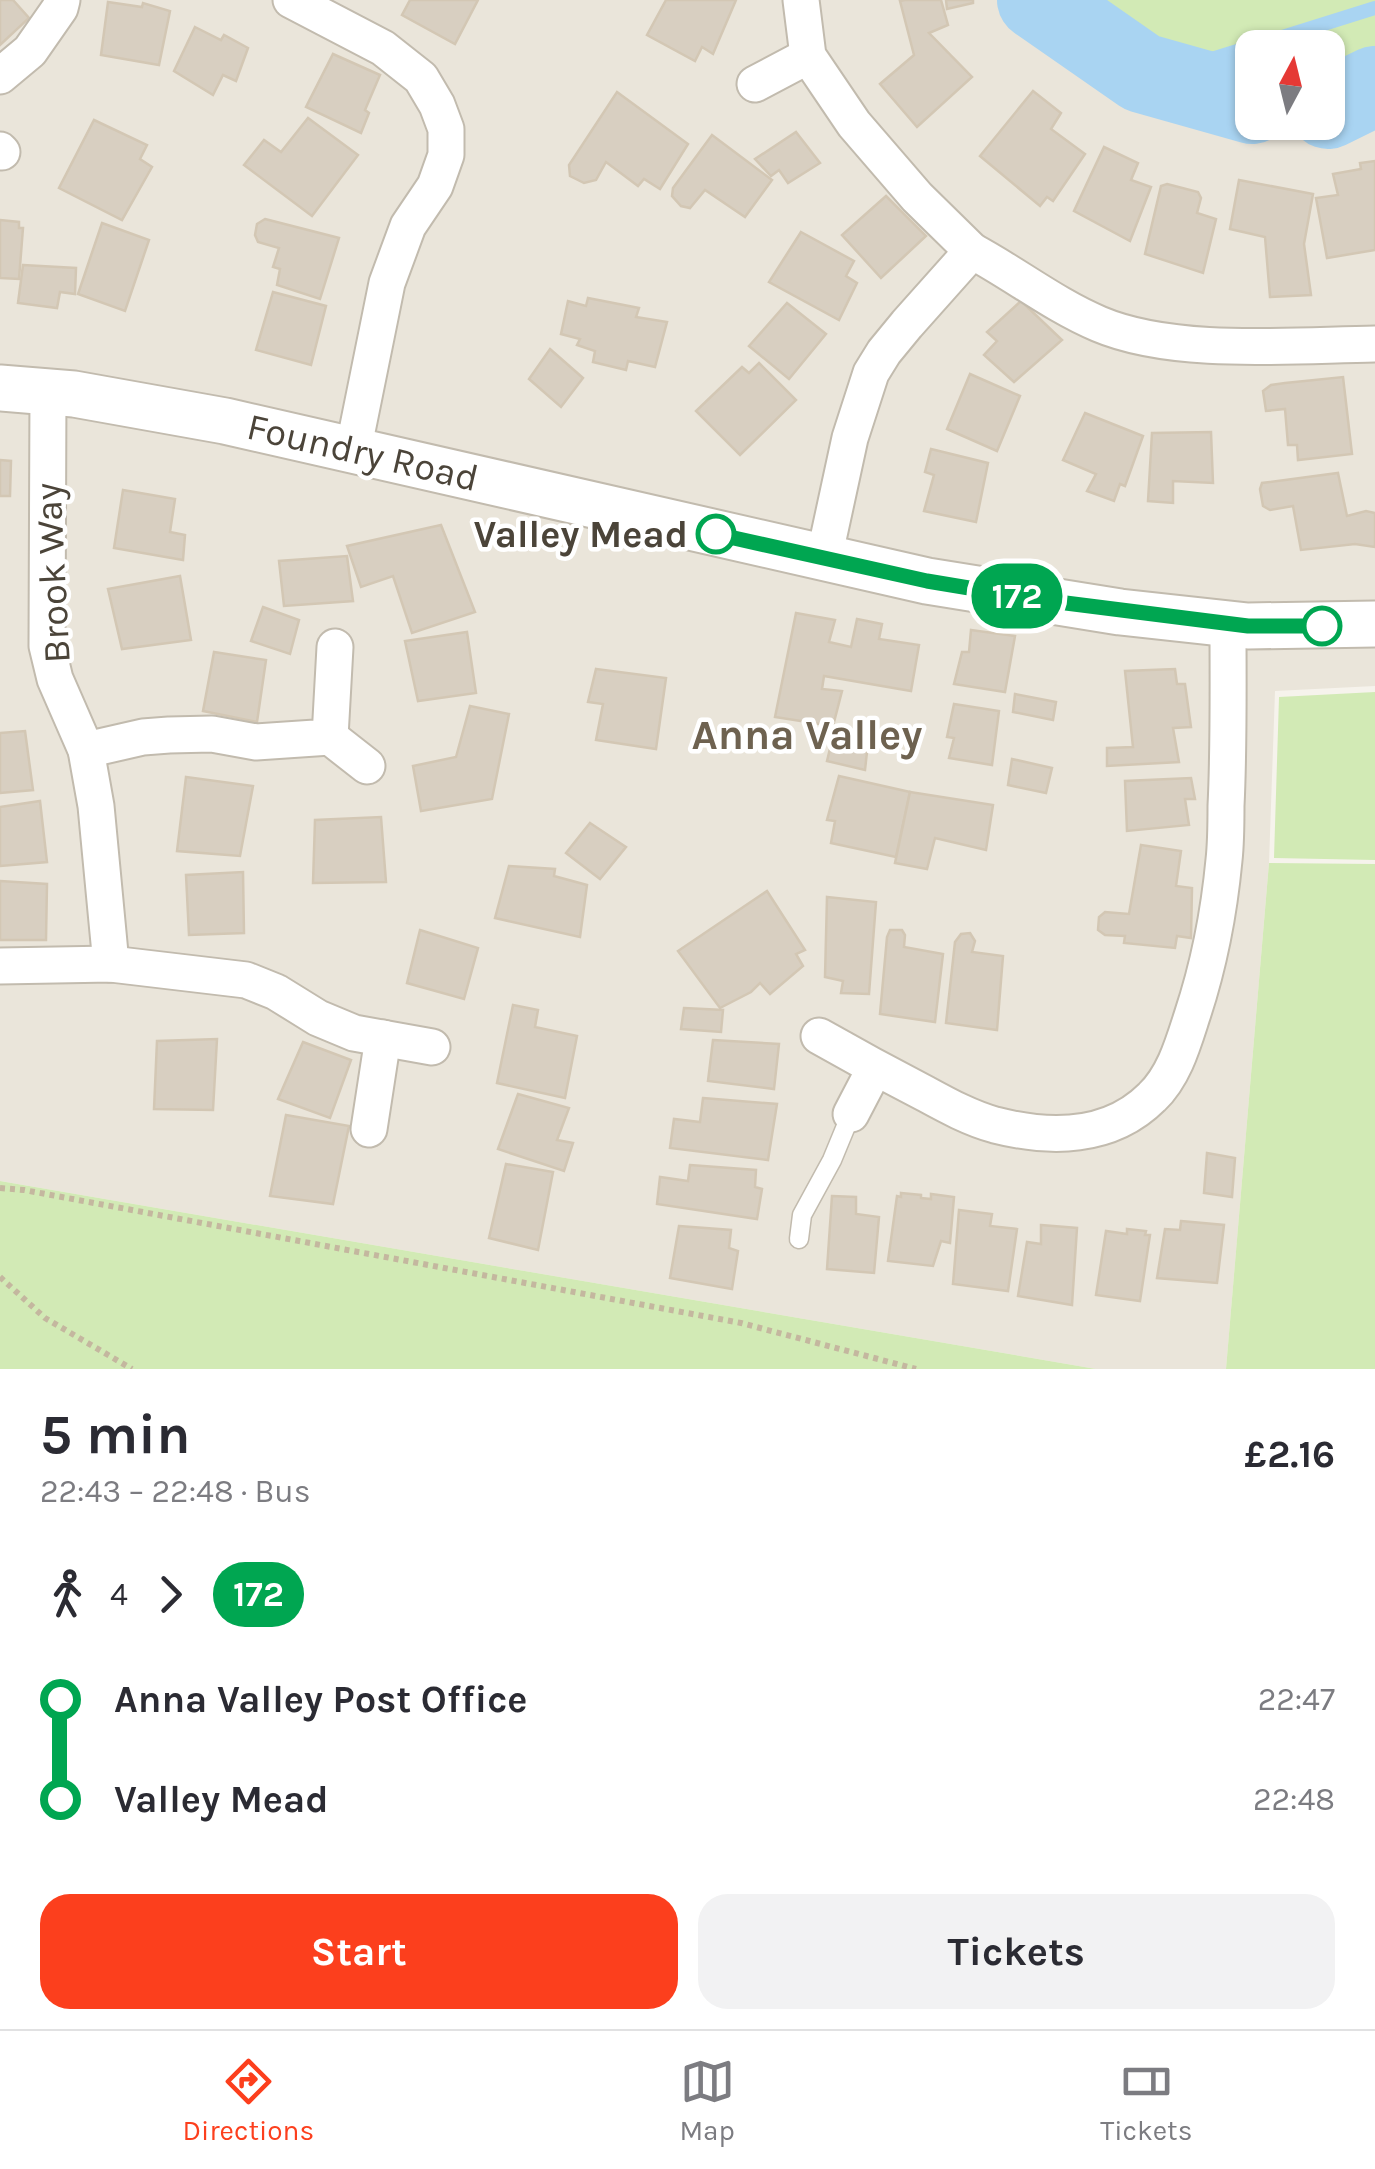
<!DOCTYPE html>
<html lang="en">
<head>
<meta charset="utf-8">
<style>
  body { margin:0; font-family:Karla,sans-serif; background:#f2f2f3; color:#2b2b33; height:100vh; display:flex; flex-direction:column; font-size:38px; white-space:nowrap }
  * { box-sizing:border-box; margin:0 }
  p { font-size:32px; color:#7c7c81 }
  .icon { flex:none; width:55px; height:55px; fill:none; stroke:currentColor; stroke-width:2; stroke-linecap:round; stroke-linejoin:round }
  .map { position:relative; height:1369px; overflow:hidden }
  .sheet { display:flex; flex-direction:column; background:#fff; flex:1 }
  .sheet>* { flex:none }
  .badge { padding:0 20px; border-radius:32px; font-size:35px; line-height:65px }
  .needle { width:65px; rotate:7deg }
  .buttons { position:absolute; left:1235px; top:30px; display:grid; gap:20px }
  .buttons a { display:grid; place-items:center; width:110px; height:110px; border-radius:20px; background:#fff; box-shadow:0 2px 8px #0004; font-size:50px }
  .map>.badge { position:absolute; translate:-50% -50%; box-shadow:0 0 0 5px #fff }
  .legs { display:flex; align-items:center; gap:15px; height:110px; padding:0 40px; font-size:32px }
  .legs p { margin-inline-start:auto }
  .summary { display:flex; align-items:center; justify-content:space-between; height:170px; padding:0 40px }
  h1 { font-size:55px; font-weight:700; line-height:75px }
  .cta { display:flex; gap:20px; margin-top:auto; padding:20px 40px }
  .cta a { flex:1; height:115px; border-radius:30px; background:#fc3f1d; color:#fff; font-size:40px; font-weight:700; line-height:115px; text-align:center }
  .cta a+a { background:#f2f2f3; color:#2b2b33 }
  ul { padding:0 40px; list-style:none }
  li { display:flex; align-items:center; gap:35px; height:100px; font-size:38px }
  li i { display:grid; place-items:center; width:15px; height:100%; margin:0 12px; background:currentColor }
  li i::after { content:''; width:25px; height:25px; margin:-12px; border:8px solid; border-radius:50%; background:#fff }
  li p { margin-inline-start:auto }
  li:first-child i { background:linear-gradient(#0000 50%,currentColor 0) }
  li:last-child i { background:linear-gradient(currentColor 50%,#0000 0) }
  .tabs { display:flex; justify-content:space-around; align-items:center; height:140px; border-top:2px solid #e1e1e2; background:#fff; font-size:28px; color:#7c7c81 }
  .tabs a { display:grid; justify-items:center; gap:5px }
  .tabs .active { color:#fc3f1d }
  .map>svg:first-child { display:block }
</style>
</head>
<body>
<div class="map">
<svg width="1375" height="1369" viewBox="0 0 1375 1369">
  <rect width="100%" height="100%" fill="#f6f3ec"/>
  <polygon fill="#eae5da" points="0,0 1042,0 1142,73 1252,108 1252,122 1300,123 1313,126 1328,122 1328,119 1375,96 1375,686 1275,691 1269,863 1226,1369 1096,1369 0,1181"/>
  <g fill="#d2eab5">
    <polygon points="1042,0 1375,0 1375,96 1328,119 1328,48 1252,48 1252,108 1142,73"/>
    <polygon points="1375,692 1375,860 1274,858 1279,697"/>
    <polygon points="1269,863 1375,864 1375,1369 1226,1369"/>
    <polygon points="0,1181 1096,1369 0,1369"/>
  </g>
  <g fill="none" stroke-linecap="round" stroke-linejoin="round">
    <polyline stroke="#a9d4f2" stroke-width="14" points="1074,0 1098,31 1154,57 1199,63 1375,8"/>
    <g stroke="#a9d4f2" stroke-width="80">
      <polyline points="1037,0 1142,73 1252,104"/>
      <polyline points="1328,109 1375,86"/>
    </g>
  </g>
  <g fill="#d8cfc1" stroke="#d3c7b4" stroke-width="2.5">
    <polygon points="0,0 13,0 29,18 0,45"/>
    <polygon points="410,0 478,0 455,44 402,15"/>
    <polygon points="666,0 736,0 713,54 702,47 695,61 647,35"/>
    <polygon points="905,0 941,0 948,25 929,33 972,77 917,127 880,84 914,55 900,1"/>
    <polygon points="946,0 973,0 973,3 947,9"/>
    <polygon points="108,2 142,7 143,3 170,11 159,65 101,55"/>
    <polygon points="195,27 221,40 224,35 248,48 236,81 223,75 213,95 174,71"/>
    <polygon points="333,54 380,75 365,110 369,113 361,133 306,107"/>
    <polygon points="1033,91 1061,113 1051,129 1085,154 1053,201 1047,197 1040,206 980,156"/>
    <polygon points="617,92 688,144 660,189 644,179 638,186 606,162 596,180 584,183 570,176 569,165"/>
    <polygon points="308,118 358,155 312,216 244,165 264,140 281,152"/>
    <polygon points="94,120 147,145 140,159 152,167 122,220 59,188"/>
    <polygon points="796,132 820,163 788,183 779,170 771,176 755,159"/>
    <polygon points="712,135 772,180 745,217 705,190 690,208 681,206 672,196 673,188"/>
    <polygon points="1104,147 1138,163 1131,180 1151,187 1130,241 1074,211"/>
    <polygon points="1375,161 1375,250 1327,258 1316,198 1338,195 1333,174 1361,169 1360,163"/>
    <polygon points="1239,180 1313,194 1304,244 1311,295 1270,297 1265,237 1230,229"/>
    <polygon points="1167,184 1198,192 1201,198 1197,213 1216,219 1203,273 1145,254 1161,186"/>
    <polygon points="886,196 926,236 881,278 842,235"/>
    <polygon points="265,219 339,238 320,299 277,285 280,269 273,267 279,248 258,242 255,235 257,224"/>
    <polygon points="0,220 19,222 19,228 23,228 19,279 0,278"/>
    <polygon points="102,223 149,240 125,311 78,294"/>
    <polygon points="801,232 854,261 846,276 857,283 839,320 769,282"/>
    <polygon points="23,265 76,268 75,294 60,292 57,308 18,303"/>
    <polygon points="273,292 326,306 311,365 256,350"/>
    <polygon points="588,298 639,308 636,317 667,322 655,367 628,361 626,370 593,362 595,351 577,345 580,339 561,334 568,301 586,306"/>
    <polygon points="1021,301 1062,340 1014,382 984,355 997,341 987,332"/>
    <polygon points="787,303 826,334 789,379 749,346"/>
    <polygon points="550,349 583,378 561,407 529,379"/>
    <polygon points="759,363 796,400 740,455 696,411 742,367 749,373"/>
    <polygon points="970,374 1020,396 997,451 947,429"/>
    <polygon points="1343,377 1352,454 1298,460 1297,445 1288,445 1285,409 1266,411 1263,391 1271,385 1285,383"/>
    <polygon points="1085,413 1143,436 1125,486 1120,484 1114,501 1087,491 1096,474 1063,460"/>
    <polygon points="1211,432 1213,483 1173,481 1173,503 1148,501 1152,433"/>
    <polygon points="931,449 988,463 976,522 924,511 934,475 925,472"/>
    <polygon points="0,460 11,461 10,496 0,496"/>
    <polygon points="1338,473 1347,516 1366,511 1375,513 1375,547 1355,544 1301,550 1293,506 1270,510 1263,506 1260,489 1262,483"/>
    <polygon points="123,490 175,499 170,532 185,535 183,560 114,548"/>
    <polygon points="441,525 475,612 412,633 393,576 361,587 347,546"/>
    <polygon points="347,556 353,601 284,606 279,561"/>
    <polygon points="180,576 191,640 122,649 108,589"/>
    <polygon points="263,607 299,620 290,654 251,641"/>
    <polygon points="796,613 835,620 829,642 851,647 857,619 882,624 879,639 919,645 911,691 824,676 822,689 842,691 833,726 775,717"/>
    <polygon points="971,630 1015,636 1005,692 954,684 962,652 969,652"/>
    <polygon points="467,632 476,693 418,701 405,641"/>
    <polygon points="214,652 266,660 257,722 203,711"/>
    <polygon points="596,669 666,678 656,749 596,740 603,704 588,702"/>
    <polygon points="1175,669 1177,684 1185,684 1191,727 1173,728 1179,762 1107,766 1107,748 1133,747 1125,671"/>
    <polygon points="1015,694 1056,702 1053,720 1013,712"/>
    <polygon points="954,704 999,711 992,765 949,758 954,738 947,737"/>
    <polygon points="470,706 509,714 492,799 421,811 413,766 456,757"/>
    <polygon points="835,728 869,734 865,770 827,761"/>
    <polygon points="25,731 33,790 0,793 0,733"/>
    <polygon points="1012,759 1052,768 1046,793 1008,785"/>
    <polygon points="839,776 910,792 896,857 831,843 835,821 827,820"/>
    <polygon points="186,777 253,786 240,856 177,851"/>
    <polygon points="1191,778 1195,799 1185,799 1189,825 1127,831 1125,781"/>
    <polygon points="910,792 993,805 986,850 935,838 927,869 895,863"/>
    <polygon points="40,801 47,862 0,866 0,807"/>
    <polygon points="381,817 386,882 313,883 315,820"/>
    <polygon points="590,823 626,847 600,879 566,853"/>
    <polygon points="1141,845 1181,851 1176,886 1192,888 1191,938 1177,936 1175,948 1124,943 1125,936 1105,935 1098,930 1099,917 1105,912 1129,914"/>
    <polygon points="509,866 555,869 554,876 587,885 580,937 495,918"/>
    <polygon points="243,872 244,933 189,935 186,875"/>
    <polygon points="0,881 47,884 46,940 0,940"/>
    <polygon points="767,891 805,950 796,954 803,966 770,994 760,983 751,992 720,1008 678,951"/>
    <polygon points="827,897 876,902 869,994 841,993 843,981 825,977"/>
    <polygon points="420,930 478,948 464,999 407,983"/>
    <polygon points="890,930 902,930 905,935 904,947 943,954 935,1022 880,1014 887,937"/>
    <polygon points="970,933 975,941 972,952 1003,956 997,1030 946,1023 955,942 961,934"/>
    <polygon points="513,1005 538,1010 535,1027 577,1036 565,1098 497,1083"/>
    <polygon points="684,1008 723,1010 721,1032 681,1029"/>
    <polygon points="217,1039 213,1110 154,1109 157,1041"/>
    <polygon points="713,1040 779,1044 774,1089 708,1081"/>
    <polygon points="303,1042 351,1060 330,1118 278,1099"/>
    <polygon points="518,1094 569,1108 557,1140 573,1143 564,1171 498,1149"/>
    <polygon points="703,1098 777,1104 768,1160 670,1148 674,1119 700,1122"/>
    <polygon points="286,1115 349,1126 333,1204 270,1196"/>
    <polygon points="1207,1153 1235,1158 1232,1197 1204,1193"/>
    <polygon points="506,1164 553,1172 538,1250 489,1238"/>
    <polygon points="690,1165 756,1170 755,1187 762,1189 757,1219 657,1204 660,1177 688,1181"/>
    <polygon points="901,1193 921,1195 921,1198 931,1199 931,1194 954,1197 950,1243 941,1241 933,1266 888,1261 897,1196 901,1197"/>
    <polygon points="832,1196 856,1197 856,1214 879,1217 874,1273 827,1269"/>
    <polygon points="959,1210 992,1214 990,1226 1017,1229 1008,1291 953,1284"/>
    <polygon points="1181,1221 1224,1225 1217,1283 1157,1278 1165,1229 1180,1230"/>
    <polygon points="1041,1225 1077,1228 1072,1305 1018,1296 1027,1242 1041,1244"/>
    <polygon points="679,1226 731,1230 729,1248 738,1251 732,1289 670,1278"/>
    <polygon points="1127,1229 1146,1231 1145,1235 1150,1235 1140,1301 1096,1295 1106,1231 1127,1234"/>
  </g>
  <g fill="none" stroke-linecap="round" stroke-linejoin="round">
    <defs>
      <polyline id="service" points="799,1239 802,1215 832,1160 851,1114"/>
      <g id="minor">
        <polyline points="291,0 383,48 421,78 437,105 446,129 446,155 435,186 408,226 387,283 353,451"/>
        <polyline points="801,0 808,56 854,124 917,197 972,251"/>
        <polyline points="0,76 30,51 60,8 62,0"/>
        <polyline points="755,84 808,56"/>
        <polyline points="0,150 2,152"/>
        <polyline points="48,390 47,646 55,679 86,750 96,806 111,964"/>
        <path d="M824,558L850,438L871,373L884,352L907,324L972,251C1015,274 1054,305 1099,324C1174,356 1293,345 1375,344"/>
        <polyline points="330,737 367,766"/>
        <polyline points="86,750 143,737 169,735 212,734 256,742 330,737 335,647"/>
        <polyline points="0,966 111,964 246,980 276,992 318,1018 354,1033 432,1047"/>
        <path d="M819,1036C854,1056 889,1075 926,1094C948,1106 970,1118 995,1125C1050,1139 1110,1139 1152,1097C1174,1076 1183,1044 1192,1016C1209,965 1219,913 1224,860C1226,842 1226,824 1226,806C1229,745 1228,684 1228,624"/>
        <polyline points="851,1114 875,1068"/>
        <polyline points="369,1129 383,1038"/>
      </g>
      <polyline id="tertiary" points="0,388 74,394 225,421 927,581 1120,612 1248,626 1375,624"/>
    </defs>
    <use href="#service" stroke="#c2bbae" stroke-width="21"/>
    <use href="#minor" stroke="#c2bbae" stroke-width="39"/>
    <use href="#tertiary" stroke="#c2bbae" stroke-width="49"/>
    <g stroke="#c4b79f" stroke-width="6" stroke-dasharray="5 5" stroke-linecap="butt">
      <polyline points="0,1188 24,1190 741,1323 916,1369"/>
      <polyline points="0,1277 45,1318 132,1369"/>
    </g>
    <use href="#service" stroke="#fff" stroke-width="18"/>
    <use href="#minor" stroke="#fff" stroke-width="35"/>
    <use href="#tertiary" stroke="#fff" stroke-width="45"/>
  </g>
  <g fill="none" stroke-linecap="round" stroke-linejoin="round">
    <defs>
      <polyline id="line-1" points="716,534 927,581 1042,600 1248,626 1322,626"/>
    </defs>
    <use href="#line-1" stroke="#fff" stroke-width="22"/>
    <use href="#line-1" stroke="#00a651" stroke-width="15"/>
  </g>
  <g fill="#fff" stroke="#00a651" stroke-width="5">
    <circle cx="716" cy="534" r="18"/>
    <circle cx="1322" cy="626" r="18"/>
  </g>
  <g text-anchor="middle" stroke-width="9" stroke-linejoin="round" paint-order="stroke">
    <g font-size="38" fill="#4b4439" stroke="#fff">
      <text transform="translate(363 452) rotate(13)" y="13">Foundry Road</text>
      <text transform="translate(52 573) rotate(-93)" y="13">Brook Way</text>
    </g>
    <g font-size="38" font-weight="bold" fill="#4b4439" stroke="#fff" text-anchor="end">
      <text x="688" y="547">Valley Mead</text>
    </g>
    <g font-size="42" font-weight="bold" fill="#6e6250" stroke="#fff">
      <text x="807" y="749">Anna Valley</text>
    </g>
  </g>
</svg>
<div class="buttons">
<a><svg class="needle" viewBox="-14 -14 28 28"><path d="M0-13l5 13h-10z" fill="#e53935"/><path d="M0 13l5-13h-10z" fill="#7c7c81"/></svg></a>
</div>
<b class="badge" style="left:1017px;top:596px;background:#00a651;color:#fff">172</b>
</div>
<section class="sheet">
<div class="summary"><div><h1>5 min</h1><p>22:43 – 22:48 · Bus</p></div><b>£2.16</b></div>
<div class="legs"><svg class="icon" aria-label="walk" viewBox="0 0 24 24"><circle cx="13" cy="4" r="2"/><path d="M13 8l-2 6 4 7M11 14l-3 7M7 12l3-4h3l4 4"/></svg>4<svg class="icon" aria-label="forward" viewBox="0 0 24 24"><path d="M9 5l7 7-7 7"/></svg><b class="badge" style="background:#00a651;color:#fff">172</b></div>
<ul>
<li><i style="color:#00a651"></i><b>Anna Valley Post Office</b><p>22:47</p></li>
<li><i style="color:#00a651"></i><b>Valley Mead</b><p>22:48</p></li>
</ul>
<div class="cta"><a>Start</a><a>Tickets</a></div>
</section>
<nav class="tabs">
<a class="active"><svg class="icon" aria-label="directions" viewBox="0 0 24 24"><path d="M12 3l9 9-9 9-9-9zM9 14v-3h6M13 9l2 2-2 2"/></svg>Directions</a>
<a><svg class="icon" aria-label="map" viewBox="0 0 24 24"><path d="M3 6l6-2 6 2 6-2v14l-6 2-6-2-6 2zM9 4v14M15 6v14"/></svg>Map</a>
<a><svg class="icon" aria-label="tickets" viewBox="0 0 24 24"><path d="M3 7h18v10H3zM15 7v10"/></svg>Tickets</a>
</nav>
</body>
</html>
